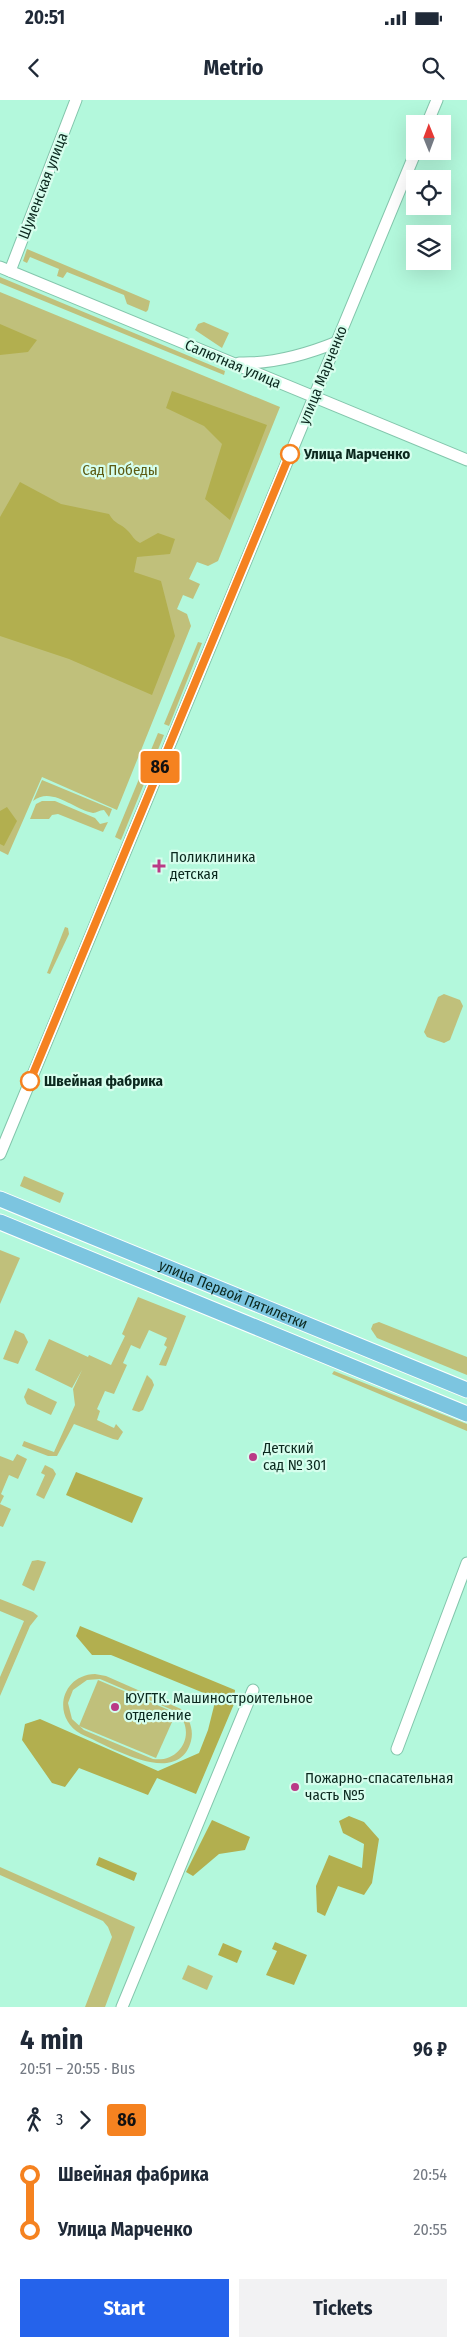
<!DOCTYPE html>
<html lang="en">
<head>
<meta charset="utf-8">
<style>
  body { margin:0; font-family:"Fira Sans Condensed",sans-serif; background:#f2f2f3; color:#1f2937; height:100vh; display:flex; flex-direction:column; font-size:19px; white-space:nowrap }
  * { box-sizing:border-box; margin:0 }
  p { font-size:16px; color:#747a83 }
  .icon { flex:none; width:28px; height:28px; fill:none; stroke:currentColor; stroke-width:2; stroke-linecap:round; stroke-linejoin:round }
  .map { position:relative; height:1907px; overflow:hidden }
  .drawer { display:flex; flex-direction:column; background:#fff; flex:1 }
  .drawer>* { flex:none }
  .badge { padding:0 10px; border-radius:4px; font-size:18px; line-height:32px }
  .needle { width:32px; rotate:359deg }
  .buttons { position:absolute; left:406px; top:15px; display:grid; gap:10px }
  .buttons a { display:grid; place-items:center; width:45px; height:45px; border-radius:0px; background:#fff; box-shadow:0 5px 20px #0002; font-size:25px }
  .map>.badge { position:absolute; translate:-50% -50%; box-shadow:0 0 0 2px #fff }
  .legs { display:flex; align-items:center; gap:8px; height:55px; padding:0 20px; font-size:16px }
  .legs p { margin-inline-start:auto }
  .head { display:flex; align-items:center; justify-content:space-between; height:85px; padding:0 20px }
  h1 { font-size:28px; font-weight:700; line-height:38px }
  .primary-button { display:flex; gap:10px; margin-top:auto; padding:10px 20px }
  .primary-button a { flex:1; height:58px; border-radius:0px; background:#2563eb; color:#fff; font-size:20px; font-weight:700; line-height:58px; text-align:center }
  .primary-button a+a { background:#f2f2f3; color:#1f2937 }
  ul { padding:0 20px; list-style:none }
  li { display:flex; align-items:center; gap:18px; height:55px; font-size:19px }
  li i { display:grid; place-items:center; width:8px; height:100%; margin:0 6px; background:currentColor }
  li i::after { content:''; width:12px; height:12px; margin:-6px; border:4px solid; border-radius:50%; background:#fff }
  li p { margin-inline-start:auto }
  li:first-child i { background:linear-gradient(#0000 50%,currentColor 0) }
  li:last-child i { background:linear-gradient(currentColor 50%,#0000 0) }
  .status { display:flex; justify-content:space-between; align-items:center; height:35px; padding:0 25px; background:#fff; direction:ltr }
  .status svg { height:14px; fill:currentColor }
  header { display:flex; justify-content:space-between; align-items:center; height:65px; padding:0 20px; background:#fff; font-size:22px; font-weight:700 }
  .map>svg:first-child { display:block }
</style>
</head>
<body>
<div class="status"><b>20:51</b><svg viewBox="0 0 49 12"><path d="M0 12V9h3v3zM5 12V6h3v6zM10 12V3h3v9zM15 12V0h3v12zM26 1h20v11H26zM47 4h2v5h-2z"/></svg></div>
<header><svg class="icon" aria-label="back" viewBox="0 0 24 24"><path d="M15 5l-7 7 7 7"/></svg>Metrio<svg class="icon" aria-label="search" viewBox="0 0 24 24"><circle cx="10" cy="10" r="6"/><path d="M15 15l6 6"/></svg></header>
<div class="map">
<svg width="467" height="1907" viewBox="0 0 467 1907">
  <rect width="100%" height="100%" fill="#b3f8dc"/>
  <g fill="#c0c07b" fill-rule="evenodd">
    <polygon points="27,149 150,201 148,210 146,212 127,204 124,195 67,172 63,178 57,176 59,169 30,157 27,163 23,161"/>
    <polygon points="0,177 225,271 224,275 0,183"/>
    <polygon points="0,192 280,307 218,461 208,466 197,462 189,479 200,484 193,499 183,495 177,509 187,514 191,526 117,710 42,677 8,755 0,751"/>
    <polygon points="204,222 229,233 222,248 195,230 198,224"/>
    <polygon points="198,542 202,543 169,626 164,624"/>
    <polygon points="158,633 164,635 121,740 115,737"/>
    <path d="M42,680L112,709L109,717L104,710C99,710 97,713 93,713C74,710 52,686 33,701Z"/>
    <polygon points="42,701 55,701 95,718 100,724 108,722 103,732 58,714 52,715 49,719 30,719 36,704"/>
    <polygon points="65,827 68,828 69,834 50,874 47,873"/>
    <polygon points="444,894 460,900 463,906 450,940 444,943 427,937 424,932 438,897"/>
    <polygon points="24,1076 64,1093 60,1103 20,1086"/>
    <polygon points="0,1150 20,1158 0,1204"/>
    <polygon points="138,1197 186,1216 166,1266 159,1265 167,1247 164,1245 167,1238 149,1230 140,1249 131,1245 123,1263 127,1265 114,1294 105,1291 97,1309 100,1311 97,1320 114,1328 116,1324 123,1332 118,1340 113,1339 74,1324 57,1356 48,1356 22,1346 24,1341 54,1352 75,1305 73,1289 82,1270 72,1288 35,1270 49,1239 88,1257 89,1255 111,1265 125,1236 122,1234"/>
    <polygon points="379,1222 467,1257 467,1275 377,1238 371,1229 373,1224"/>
    <polygon points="15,1230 24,1234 28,1242 18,1264 3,1259"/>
    <polygon points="334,1271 467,1324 467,1331 332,1274"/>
    <polygon points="147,1275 152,1280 154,1285 143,1310 139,1312 132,1310"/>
    <polygon points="28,1288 57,1302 51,1315 27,1304 24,1297"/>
    <polygon points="17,1354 27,1359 18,1379 9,1375 1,1394 4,1396 0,1404 11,1409 3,1427 0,1426 0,1356 13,1361"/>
    <polygon points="45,1365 53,1369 56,1374 44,1399 36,1395 45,1375 41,1373"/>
    <polygon points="38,1460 46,1462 34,1491 22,1485 32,1461"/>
    <polygon points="0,1499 33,1512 38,1516 30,1526 0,1596 0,1577 24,1521 0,1511"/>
    <path d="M95,1574L106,1576L181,1609C189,1618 194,1629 191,1641C178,1689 109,1646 81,1634C51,1617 61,1575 95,1574ZM100,1579L177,1612C197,1632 181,1663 153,1659L84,1630L72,1619L68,1603L73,1590L87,1580Z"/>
    <polygon points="98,1580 176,1613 156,1658 79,1626"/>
    <polygon points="0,1767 135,1827 105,1907 85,1907 112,1837 108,1827 103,1821 0,1775"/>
    <polygon points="188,1865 213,1876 207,1890 182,1879"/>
  </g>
  <g fill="#b2af4f">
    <polygon points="0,224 37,240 28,252 0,255"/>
    <polygon points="172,291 267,325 230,420 205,399 222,344 204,326 166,308"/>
    <path d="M20,382L61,404L109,414C115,425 121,423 128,431C133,436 133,439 140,443L158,433L175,439L170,454L137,457L134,472L161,481L175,536L152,595L69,559L0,536V417Z"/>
    <polygon points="7,707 17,721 4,746 0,744 0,711"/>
    <polygon points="76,1372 143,1398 132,1423 66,1395"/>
    <polygon points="80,1526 235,1590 234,1604 196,1694 157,1678 148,1695 79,1668 65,1687 52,1683 22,1640 25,1624 40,1619 158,1671 199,1653 208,1630 216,1598 111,1555 92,1555 76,1536"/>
    <polygon points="349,1716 364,1722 379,1739 372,1783 364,1795 338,1786 325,1816 317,1812 316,1786 329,1755 362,1768 364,1744 343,1733 339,1721"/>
    <polygon points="212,1720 250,1737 245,1750 219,1754 193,1776 186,1772"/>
    <polygon points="99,1757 137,1773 134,1781 96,1765"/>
    <polygon points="275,1842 307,1855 294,1885 266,1875 277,1851 272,1849"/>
    <polygon points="223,1843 242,1851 237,1863 218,1855"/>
  </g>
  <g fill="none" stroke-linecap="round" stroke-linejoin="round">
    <defs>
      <g id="minor">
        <polyline points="427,24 437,0"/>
        <polyline points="0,167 467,360"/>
        <polyline points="10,171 76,0"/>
        <path d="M239,263C273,264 305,255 337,242"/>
        <polyline points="0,1054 416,51"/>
        <polyline points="397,1649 467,1463"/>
        <polyline points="122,1907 253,1590"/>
      </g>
      <g id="major">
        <path id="s1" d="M0,1099L467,1290"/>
        <polyline points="0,1122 467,1314"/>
      </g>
    </defs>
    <use href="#minor" stroke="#83c6ac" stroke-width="13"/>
    <use href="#major" stroke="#fff" stroke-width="17"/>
    <use href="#minor" stroke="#fff" stroke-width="11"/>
    <use href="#major" stroke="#7cc5e0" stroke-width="15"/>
  </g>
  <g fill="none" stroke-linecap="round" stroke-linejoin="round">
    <defs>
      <polyline id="line-1" points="30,981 290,354"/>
    </defs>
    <use href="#line-1" stroke="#fff" stroke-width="11"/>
    <use href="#line-1" stroke="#f58220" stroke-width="8"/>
  </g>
  <g fill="#fff" stroke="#f58220" stroke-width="2.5">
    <circle cx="290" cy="354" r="9"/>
    <circle cx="30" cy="981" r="9"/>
  </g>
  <g fill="#ba3a86" stroke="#d6feed" stroke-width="2">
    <path d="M156.5 758.5h5v5h5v5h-5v5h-5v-5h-5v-5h5z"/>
    <circle cx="253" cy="1357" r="5"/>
    <circle cx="115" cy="1607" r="5"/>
    <circle cx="295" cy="1687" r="5"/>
  </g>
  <g text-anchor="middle" stroke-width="4.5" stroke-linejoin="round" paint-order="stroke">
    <g font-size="15" fill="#0b281e" stroke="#d6feed">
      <text transform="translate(43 86) rotate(-69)" y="5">Шуменская улица</text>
      <text transform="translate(233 264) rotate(23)" y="5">Салютная улица</text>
      <text transform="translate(323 275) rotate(-68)" y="5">улица Марченко</text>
      <text dy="5" stroke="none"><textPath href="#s1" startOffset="252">улица Первой Пятилетки</textPath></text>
    </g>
    <g font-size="15" font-weight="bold" fill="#0b281e" stroke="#d6feed" text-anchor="start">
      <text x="304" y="359">Улица Марченко</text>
      <text x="44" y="986">Швейная фабрика</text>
    </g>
    <g font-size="15" fill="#5d5b13" stroke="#d6feed">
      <text x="120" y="375">Сад Победы</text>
    </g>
    <g font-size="15" fill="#0b281e" stroke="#d6feed" text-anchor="start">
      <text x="170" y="762">Поликлиника<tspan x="170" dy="17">детская</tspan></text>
      <text x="263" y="1353">Детский<tspan x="263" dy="17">сад № 301</tspan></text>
      <text x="125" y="1603">ЮУГТК. Машиностроительное<tspan x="125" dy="17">отделение</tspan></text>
      <text x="305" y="1683">Пожарно-спасательная<tspan x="305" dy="17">часть №5</tspan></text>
    </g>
  </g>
</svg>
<div class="buttons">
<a><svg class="needle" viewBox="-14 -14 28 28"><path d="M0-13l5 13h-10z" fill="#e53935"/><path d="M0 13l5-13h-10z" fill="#747a83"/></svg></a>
<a><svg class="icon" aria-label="locate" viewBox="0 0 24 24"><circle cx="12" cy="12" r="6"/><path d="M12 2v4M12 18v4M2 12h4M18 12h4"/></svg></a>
<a><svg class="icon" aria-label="layers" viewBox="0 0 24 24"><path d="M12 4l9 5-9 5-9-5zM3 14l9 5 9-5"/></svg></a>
</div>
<b class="badge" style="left:160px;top:667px;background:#f58220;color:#111">86</b>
</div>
<section class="drawer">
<div class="head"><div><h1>4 min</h1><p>20:51 – 20:55 · Bus</p></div><b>96 ₽</b></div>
<div class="legs"><svg class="icon" aria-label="walk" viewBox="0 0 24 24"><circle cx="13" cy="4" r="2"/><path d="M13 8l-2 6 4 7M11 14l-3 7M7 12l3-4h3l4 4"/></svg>3<svg class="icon" aria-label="forward" viewBox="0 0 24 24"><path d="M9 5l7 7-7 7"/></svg><b class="badge" style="background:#f58220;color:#111">86</b></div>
<ul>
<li><i style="color:#f58220"></i><b>Швейная фабрика</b><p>20:54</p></li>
<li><i style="color:#f58220"></i><b>Улица Марченко</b><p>20:55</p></li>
</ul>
<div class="primary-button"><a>Start</a><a>Tickets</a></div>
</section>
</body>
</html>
